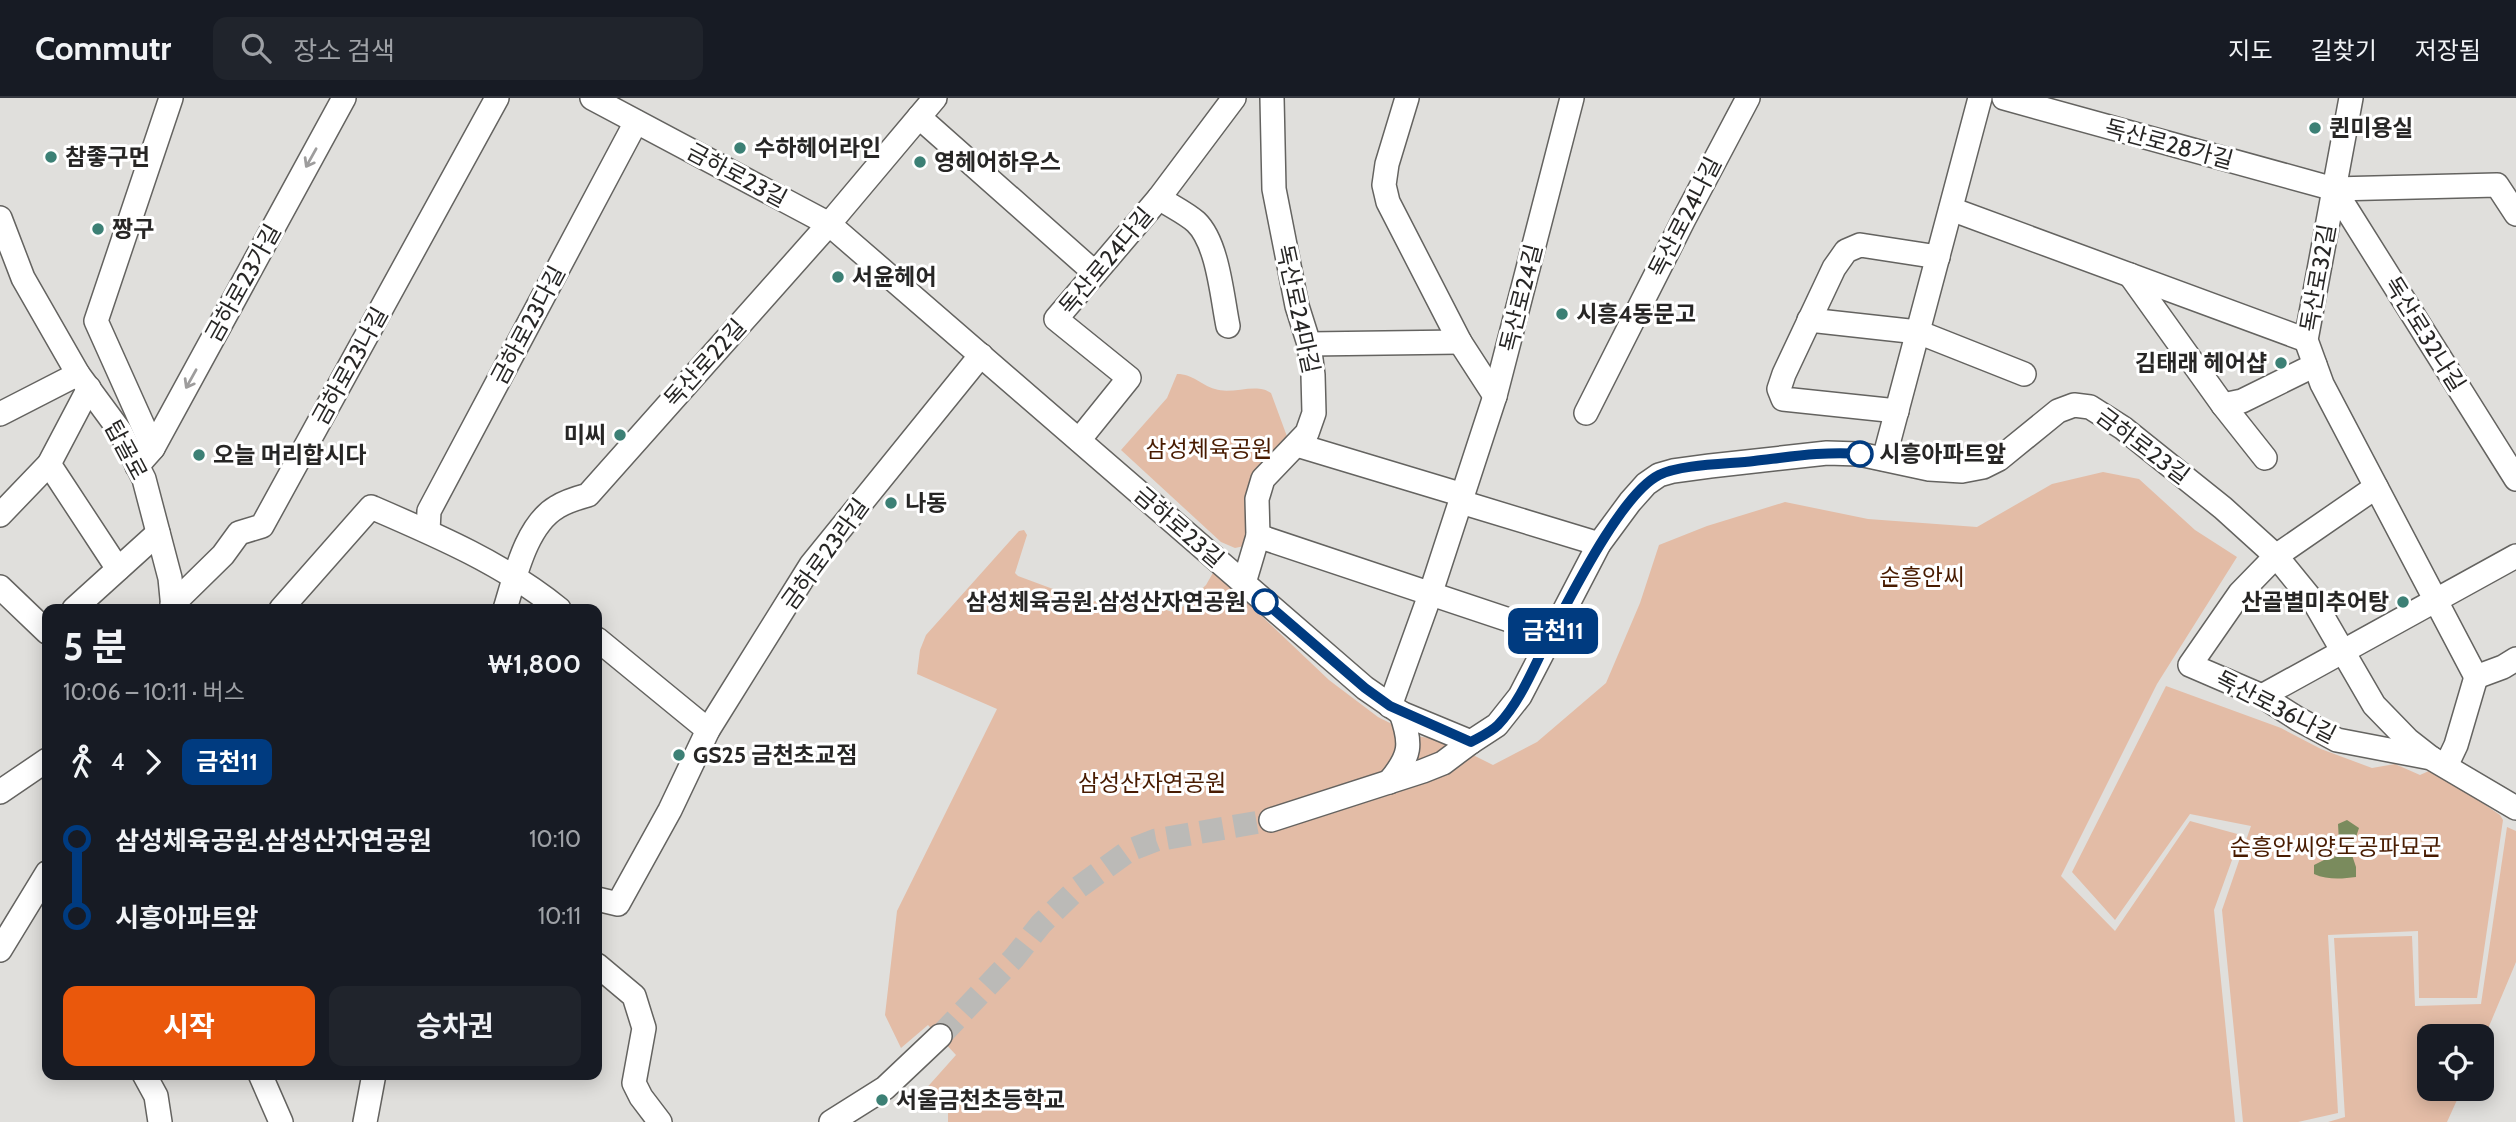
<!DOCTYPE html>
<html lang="ko">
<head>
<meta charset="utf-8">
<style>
  body { margin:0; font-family:Cabin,"Noto Sans KR",sans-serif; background:#20242c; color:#f1f3f6; height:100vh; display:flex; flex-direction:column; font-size:26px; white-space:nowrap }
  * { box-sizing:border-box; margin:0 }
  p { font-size:23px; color:#9ea1a6 }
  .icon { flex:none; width:38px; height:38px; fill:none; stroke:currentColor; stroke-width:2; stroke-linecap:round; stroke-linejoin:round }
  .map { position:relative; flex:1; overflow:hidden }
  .panel { position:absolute; left:42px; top:506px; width:560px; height:476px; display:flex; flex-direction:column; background:#171b24; border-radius:14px; box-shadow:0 4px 18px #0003 }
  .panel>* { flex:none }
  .badge { padding:0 14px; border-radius:10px; font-size:24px; line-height:46px }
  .tools { position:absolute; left:2417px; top:926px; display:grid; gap:14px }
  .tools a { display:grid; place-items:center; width:77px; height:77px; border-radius:14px; background:#171b24; box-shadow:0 4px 18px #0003; font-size:35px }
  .map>.badge { position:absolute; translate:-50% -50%; box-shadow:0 0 0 4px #fff }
  .legs { display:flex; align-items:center; gap:10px; height:77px; padding:0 21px; font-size:23px }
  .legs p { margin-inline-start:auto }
  .overview { display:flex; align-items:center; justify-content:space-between; height:119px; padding:0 21px }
  h1 { font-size:38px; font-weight:700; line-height:52px }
  .action { display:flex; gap:14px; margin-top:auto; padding:14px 21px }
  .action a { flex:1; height:80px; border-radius:14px; background:#ea580c; color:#fff; font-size:28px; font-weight:700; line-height:80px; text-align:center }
  .action a+a { background:#20242c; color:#f1f3f6 }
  ul { padding:0 21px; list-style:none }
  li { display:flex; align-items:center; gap:24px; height:77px; font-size:26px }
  li i { display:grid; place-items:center; width:10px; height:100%; margin:0 9px; background:currentColor }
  li i::after { content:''; width:18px; height:18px; margin:-9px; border:5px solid; border-radius:50%; background:#171b24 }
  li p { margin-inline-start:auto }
  li:first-child i { background:linear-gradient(#0000 50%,currentColor 0) }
  li:last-child i { background:linear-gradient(currentColor 50%,#0000 0) }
  header { display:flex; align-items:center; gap:42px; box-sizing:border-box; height:98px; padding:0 35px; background:#171b24; border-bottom:2px solid #363941 }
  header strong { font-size:33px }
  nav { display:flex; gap:38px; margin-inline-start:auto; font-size:24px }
  .search { width:490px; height:63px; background:#20242c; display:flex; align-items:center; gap:18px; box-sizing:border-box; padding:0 24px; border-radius:14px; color:#9ea1a6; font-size:26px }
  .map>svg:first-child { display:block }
</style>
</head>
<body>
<header>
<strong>Commutr</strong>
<div class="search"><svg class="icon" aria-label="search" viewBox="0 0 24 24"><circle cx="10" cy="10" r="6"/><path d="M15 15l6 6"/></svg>장소 검색</div>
<nav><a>지도</a><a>길찾기</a><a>저장됨</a></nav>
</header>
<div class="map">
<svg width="2516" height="1024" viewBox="0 0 2516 1024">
  <rect width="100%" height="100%" fill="#e0dfdc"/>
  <g fill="#e3bca6">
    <path d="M1177,276C1193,276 1201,287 1215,291C1232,297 1257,284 1271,295L1292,352L1273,370L1249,447L1235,450L1221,444L1121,352L1167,300Z"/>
    <polygon points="2103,374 2139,381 2195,432 2237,459 2157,586 2061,778 2115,833 2190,723 2241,737 2214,812 2235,1024 948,1024 948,1002 923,994 956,957 928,927 901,950 885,917 897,813 997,611 917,576 920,552 926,537 1019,433 1024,432 1027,437 1015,475 1018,478 1088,504 1107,502 1114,496 1117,496 1140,514 1160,510 1176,515 1206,487 1214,473 1329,582 1378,619 1416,638 1443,642 1493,667 1537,644 1606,585 1640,505 1659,447 1707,428 1785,404 1868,421 1977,429 2052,386"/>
    <polygon points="2166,588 2281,630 2321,651 2372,670 2395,666 2420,677 2433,671 2500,717 2503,722 2477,900 2419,900 2418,833 2328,837 2338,1015 2298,1024 2243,1024 2222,812 2251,728 2190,716 2115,822 2072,774"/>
    <polygon points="2507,729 2516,733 2516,864 2482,945 2482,938 2429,938 2429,990 2462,991 2447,1024 2328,1024 2345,1019 2334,840 2412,838 2415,908 2481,906"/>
  </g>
  <path fill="#7a8b5d" d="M2347,722L2359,730L2351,754L2356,769V779C2342,781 2327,782 2314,776V767L2324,762L2334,760L2339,744L2338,726Z"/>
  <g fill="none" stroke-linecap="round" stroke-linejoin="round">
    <polyline stroke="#bbbab7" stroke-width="23" stroke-dasharray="23 11" stroke-linecap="butt" points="940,938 1014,860 1041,826 1079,789 1130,752 1156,742 1271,722"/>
    <defs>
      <g id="minor">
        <polyline points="592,0 829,126 1365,590 1401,615 1471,644 1497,627 1520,598 1599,446 1630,404 1646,386 1659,377 1673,373 1710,368 1827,355 1859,356 1929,371 1962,373 1983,369 1999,361 2058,313 2074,307 2090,309 2123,330 2223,410 2276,458 2316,507 2374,607 2408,642 2431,660"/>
        <polyline points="1407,0 1387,66 1384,87 1388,104 1460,244 1495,298"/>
        <polyline points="2004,0 2334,91 2497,87 2516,116"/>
        <polyline points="2351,0 2306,242 2322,286 2476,579"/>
        <polyline points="919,19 1095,175"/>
        <polyline points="2334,91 2516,381"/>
        <path d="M1159,100C1171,108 1186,115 1196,124C1218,145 1222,199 1228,228"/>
        <polyline points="1951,111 2306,242"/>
        <polyline points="0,120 23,180 78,276 120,333 144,381 170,480 173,511"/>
        <polyline points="2130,177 2223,307 2265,360"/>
        <polyline points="1809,222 1918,234 2024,276"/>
        <polyline points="1309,246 1460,244"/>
        <polyline points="2223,307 2242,303 2315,267"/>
        <polyline points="1897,313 1783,301 1779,291 1784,276 1834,170 1846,153 1860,147 1938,159"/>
        <polyline points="1586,315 1684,121 1748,0"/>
        <polyline points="0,316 78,276"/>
        <polyline points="1079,342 1129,280 1056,221 1159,100 1234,0"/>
        <polyline points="1297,347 1463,397"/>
        <polyline points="153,350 96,223 171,0"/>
        <polyline points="1884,361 1980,0"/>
        <polyline points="49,366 118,471"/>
        <polyline points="137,368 153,350 344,0"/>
        <polyline points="2376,389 2276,458 2240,495 2190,567 2262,598 2298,621 2337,642 2431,660 2516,710"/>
        <polyline points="1461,404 1599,446"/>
        <polyline points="0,417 49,366 89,290"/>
        <polyline points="428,433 429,413 636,24"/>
        <polyline points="1258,438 1551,536"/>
        <polyline points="1244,485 1258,438 1257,401 1263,381 1307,335 1314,315 1313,277 1309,246 1297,208 1274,91 1272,0"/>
        <polyline points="0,489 47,534"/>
        <polyline points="172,507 223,457 239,435 262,428 497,0"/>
        <polyline points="74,511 158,435"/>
        <path d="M281,511L371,409C436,437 504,466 559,511"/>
        <path d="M505,511C515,479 526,427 557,409C566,403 577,400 588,397L829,126L935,0"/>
        <polyline points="597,541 708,632"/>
        <polyline points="2476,579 2503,569 2516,561"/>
        <polyline points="2262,598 2516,458"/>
        <polyline points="1390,608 1430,497 1495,298 1572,0"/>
        <polyline points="2446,668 2456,647 2476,579"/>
        <path d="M1389,684C1411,658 1412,646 1401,615"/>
        <polyline points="0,694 47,662"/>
        <polyline points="1271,722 1423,673 1443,665 1471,644"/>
        <polyline points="597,801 618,806 670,712 708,632 811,467 981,257"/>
        <polyline points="0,852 47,775"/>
        <polyline points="597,867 634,898 644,930 634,985 641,999 660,1024"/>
        <polyline points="144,976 156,998 160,1024"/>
        <polyline points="260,976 281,1024"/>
        <polyline points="365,1024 374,976"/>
        <polyline points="831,1024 885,990 940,938"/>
      </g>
    </defs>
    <use href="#minor" stroke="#646360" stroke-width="26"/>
    <use href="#minor" stroke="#fff" stroke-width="23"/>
  </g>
  <defs><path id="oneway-shaft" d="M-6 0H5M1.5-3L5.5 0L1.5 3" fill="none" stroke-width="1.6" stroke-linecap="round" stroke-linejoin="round" transform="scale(1.75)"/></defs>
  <g stroke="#9e9d9d">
    <use href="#oneway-shaft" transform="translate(311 60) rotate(119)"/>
    <use href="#oneway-shaft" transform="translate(191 281) rotate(119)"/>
  </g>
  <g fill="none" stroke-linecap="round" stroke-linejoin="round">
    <defs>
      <path id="line-1" d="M1265,504L1365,590L1390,608L1471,644C1480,639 1491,634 1498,627C1521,603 1534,568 1549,539C1570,500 1621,396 1659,377C1681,366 1729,366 1754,363C1789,359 1825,353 1860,356"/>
    </defs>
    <use href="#line-1" stroke="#fff" stroke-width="16"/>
    <use href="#line-1" stroke="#003b80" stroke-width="10"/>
  </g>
  <g fill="#3c8075" stroke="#fff" stroke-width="2.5">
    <circle cx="2315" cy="30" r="7"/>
    <circle cx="740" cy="50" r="7"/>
    <circle cx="51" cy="59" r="7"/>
    <circle cx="920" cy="64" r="7"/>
    <circle cx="98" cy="131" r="7"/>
    <circle cx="838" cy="179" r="7"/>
    <circle cx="1562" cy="216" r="7"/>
    <circle cx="2281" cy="265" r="7"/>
    <circle cx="620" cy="337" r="7"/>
    <circle cx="199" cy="357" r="7"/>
    <circle cx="891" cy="405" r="7"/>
    <circle cx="2403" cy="504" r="7"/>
    <circle cx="679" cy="657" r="7"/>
    <circle cx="882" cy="1002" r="7"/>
  </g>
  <g fill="#fff" stroke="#003b80" stroke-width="3.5">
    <circle cx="1860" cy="356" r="12"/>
    <circle cx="1265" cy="504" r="12"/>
  </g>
  <g text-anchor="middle" stroke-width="6" stroke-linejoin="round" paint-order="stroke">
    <g font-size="23" font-weight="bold" fill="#272625" stroke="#fff" text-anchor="start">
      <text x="2329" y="38">퀸미용실</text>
      <text x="754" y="58">수하헤어라인</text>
      <text x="65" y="67">참좋구먼</text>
      <text x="934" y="72">영헤어하우스</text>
      <text x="112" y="139">짱구</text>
      <text x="852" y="187">서윤헤어</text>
      <text x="1576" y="224">시흥4동문고</text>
      <text x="2267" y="273" text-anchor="end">김태래 헤어샵</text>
      <text x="606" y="345" text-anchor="end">미씨</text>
      <text x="213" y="365">오늘 머리합시다</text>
      <text x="905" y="413">나동</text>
      <text x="2389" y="512" text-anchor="end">산골별미추어탕</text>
      <text x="693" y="665">GS25 금천초교점</text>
      <text x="896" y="1010">서울금천초등학교</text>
    </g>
    <g font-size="23" fill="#272625" stroke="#fff">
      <text transform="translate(2169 46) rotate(15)" y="8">독산로28가길</text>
      <text transform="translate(737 77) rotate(28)" y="8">금하로23길</text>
      <text transform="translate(1685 119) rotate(-63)" y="8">독산로24나길</text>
      <text transform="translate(1106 163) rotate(-50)" y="8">독산로24다길</text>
      <text transform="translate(2318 180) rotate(-80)" y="8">독산로32길</text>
      <text transform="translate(243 185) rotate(-61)" y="8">금하로23가길</text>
      <text transform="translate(1521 200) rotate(-76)" y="8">독산로24길</text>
      <text transform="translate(1298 211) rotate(78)" y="8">독산로24마길</text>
      <text transform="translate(528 227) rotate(-62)" y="8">금하로23다길</text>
      <text transform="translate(2425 236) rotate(58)" y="8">독산로32나길</text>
      <text transform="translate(705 265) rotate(-48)" y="8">독산로22길</text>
      <text transform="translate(350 268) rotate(-61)" y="8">금하로23나길</text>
      <text transform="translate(2143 348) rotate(37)" y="8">금하로23길</text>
      <text transform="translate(126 352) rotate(62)" y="8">탑골로</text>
      <text transform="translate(1179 429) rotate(41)" y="8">금하로23길</text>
      <text transform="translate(825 456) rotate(-54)" y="8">금하로23라길</text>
      <text transform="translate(2276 609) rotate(27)" y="8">독산로36나길</text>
    </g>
    <g font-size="23" fill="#481b00" stroke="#fff">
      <text x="1209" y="359">삼성체육공원</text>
      <text x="1922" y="487">순흥안씨</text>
      <text x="1152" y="693">삼성산자연공원</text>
      <text x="2336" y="757">순흥안씨양도공파묘군</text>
    </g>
    <g font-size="23" font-weight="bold" fill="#272625" stroke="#fff" text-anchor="start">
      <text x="1879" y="364">시흥아파트앞</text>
      <text x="1246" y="512" text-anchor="end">삼성체육공원.삼성산자연공원</text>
    </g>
  </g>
</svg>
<div class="tools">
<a><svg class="icon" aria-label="locate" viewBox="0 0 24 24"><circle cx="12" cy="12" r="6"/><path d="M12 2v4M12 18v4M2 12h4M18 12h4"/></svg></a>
</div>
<b class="badge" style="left:1553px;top:533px;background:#003b80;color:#fff">금천11</b>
<section class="panel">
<div class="overview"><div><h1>5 분</h1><p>10:06 – 10:11 · 버스</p></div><b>₩1,800</b></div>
<div class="legs"><svg class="icon" aria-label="walk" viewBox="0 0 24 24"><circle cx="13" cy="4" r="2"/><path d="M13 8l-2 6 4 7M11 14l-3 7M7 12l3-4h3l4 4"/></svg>4<svg class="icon" aria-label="forward" viewBox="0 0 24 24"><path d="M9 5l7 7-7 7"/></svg><b class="badge" style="background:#003b80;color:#fff">금천11</b></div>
<ul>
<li><i style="color:#003b80"></i><b>삼성체육공원.삼성산자연공원</b><p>10:10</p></li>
<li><i style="color:#003b80"></i><b>시흥아파트앞</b><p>10:11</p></li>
</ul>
<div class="action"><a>시작</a><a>승차권</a></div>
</section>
</div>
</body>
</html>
